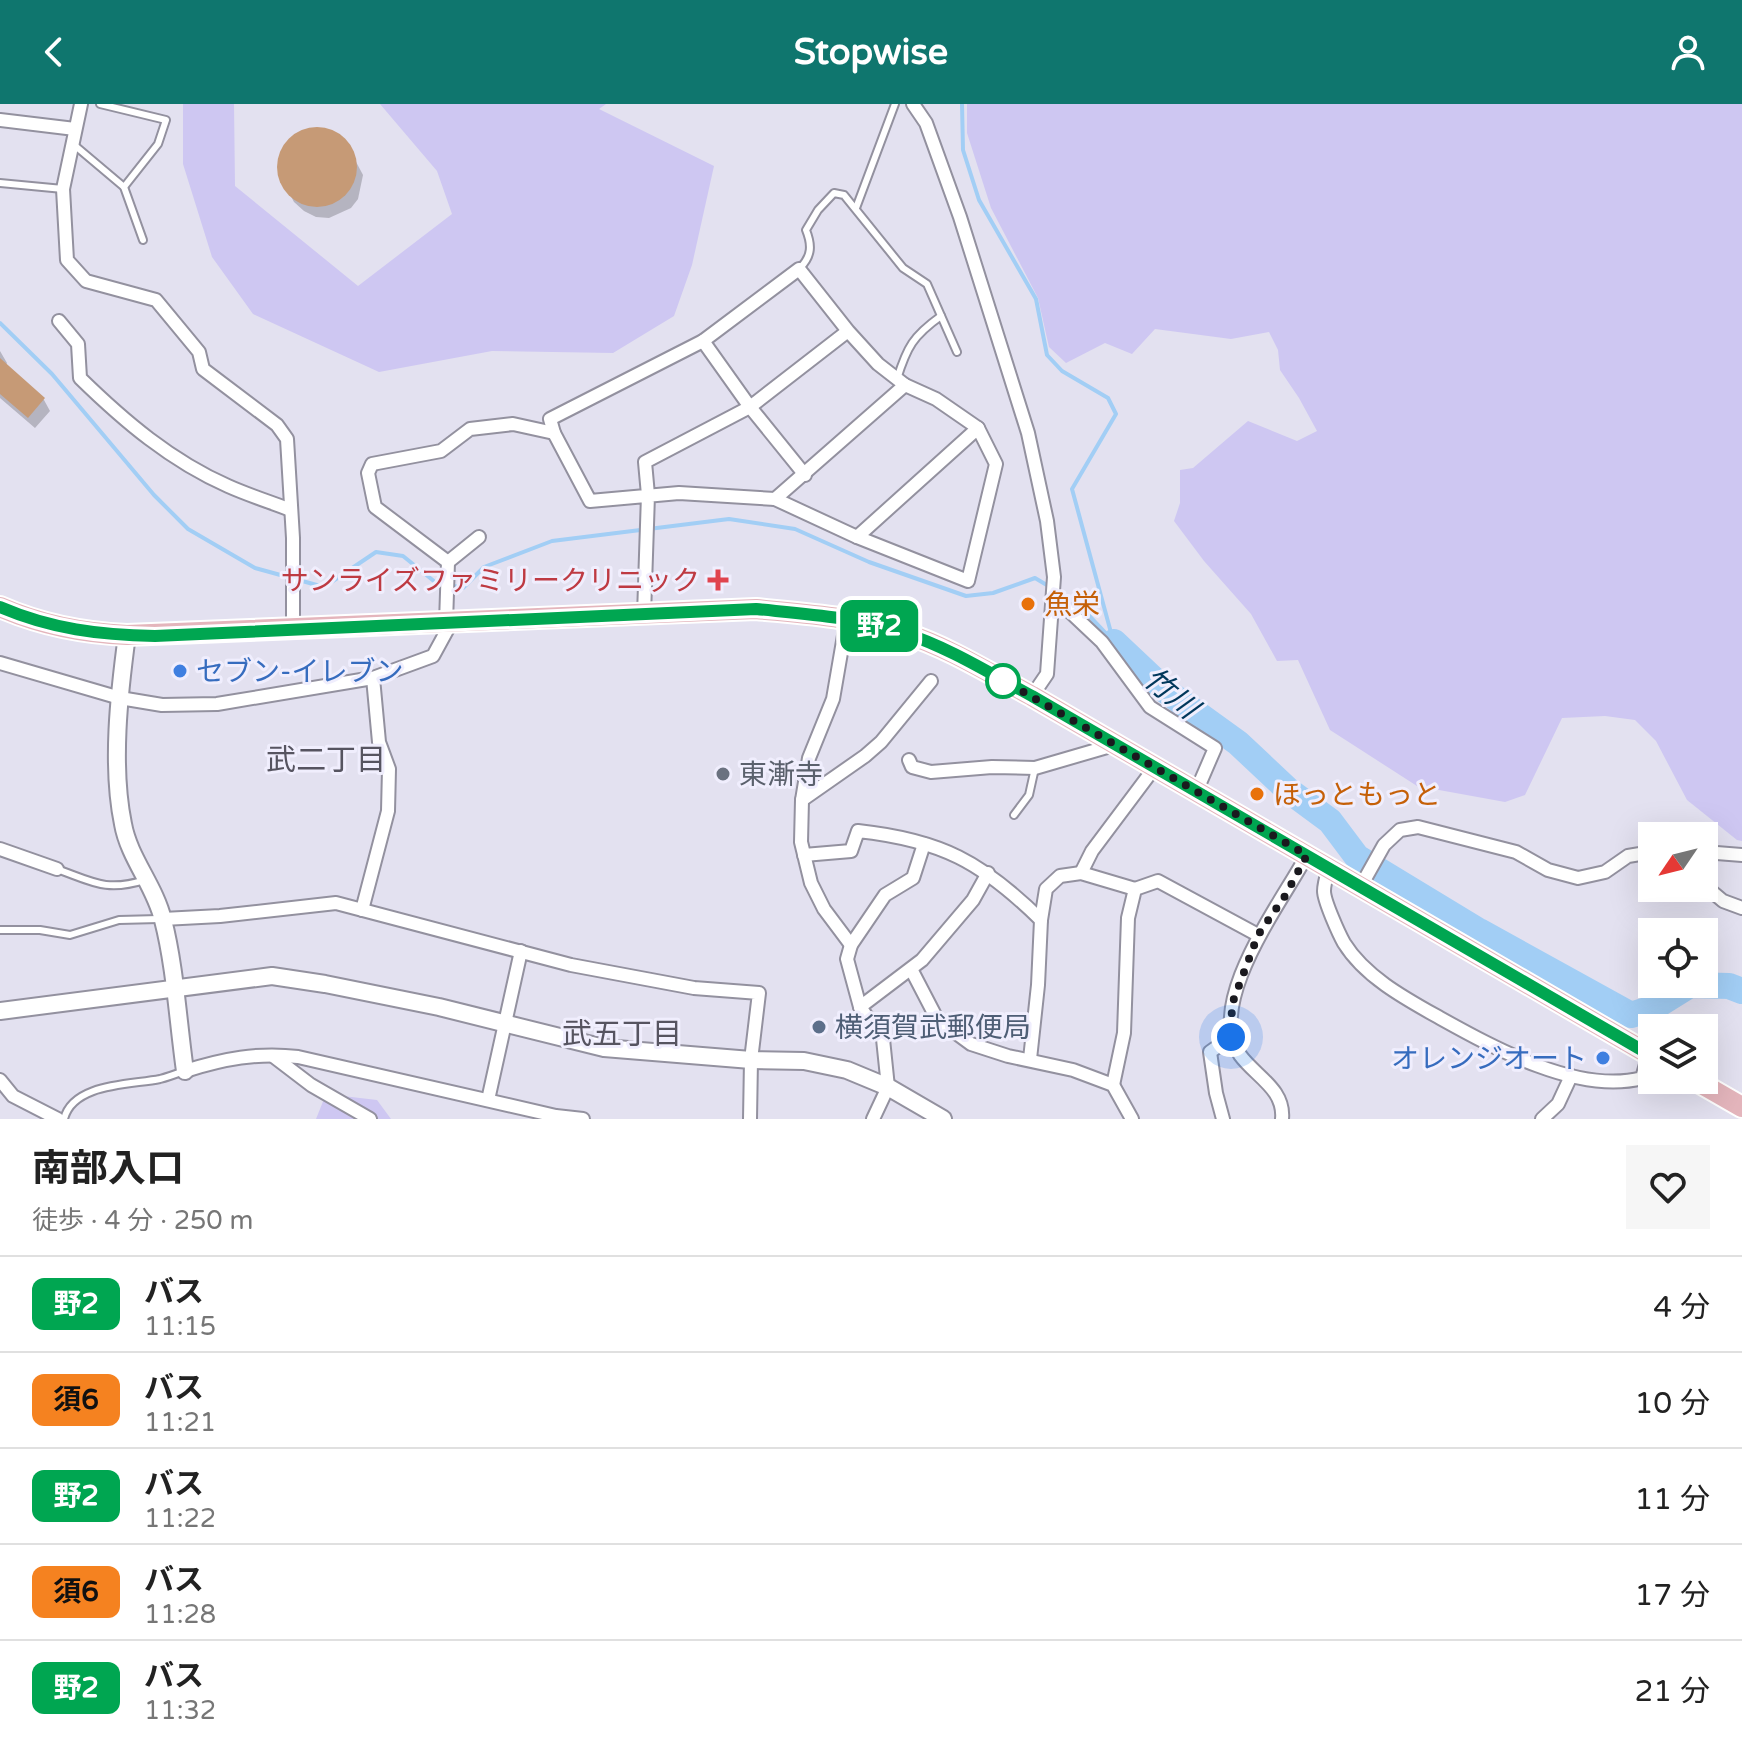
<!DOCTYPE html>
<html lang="ja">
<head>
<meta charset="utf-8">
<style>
  body { margin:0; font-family:"Varela Round","Noto Sans JP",sans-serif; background:#f6f6f6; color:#222; height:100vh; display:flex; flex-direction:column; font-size:30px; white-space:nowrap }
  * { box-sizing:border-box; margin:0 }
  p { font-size:26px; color:#767676 }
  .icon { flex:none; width:44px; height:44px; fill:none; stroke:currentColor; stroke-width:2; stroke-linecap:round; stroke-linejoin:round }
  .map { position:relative; height:1015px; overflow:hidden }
  .drawer { display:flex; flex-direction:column; background:#fff; flex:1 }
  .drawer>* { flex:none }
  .badge { padding:0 16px; border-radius:12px; font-size:28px; line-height:52px }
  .needle { width:52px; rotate:235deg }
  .buttons { position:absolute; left:1638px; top:718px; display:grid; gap:16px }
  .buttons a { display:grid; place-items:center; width:80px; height:80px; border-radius:0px; background:#fff; box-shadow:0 8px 32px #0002; font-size:40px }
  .you { position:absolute; width:40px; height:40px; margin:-20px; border:6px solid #fff; border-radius:50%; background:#1a73e8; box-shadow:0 0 0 12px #1a73e833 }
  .map>.badge { position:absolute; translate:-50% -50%; box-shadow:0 0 0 4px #fff }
  .round { display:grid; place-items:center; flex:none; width:84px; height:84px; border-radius:0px; background:#f6f6f6 }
  .head { display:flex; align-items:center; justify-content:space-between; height:136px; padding:0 32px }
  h1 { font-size:38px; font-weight:700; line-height:60px }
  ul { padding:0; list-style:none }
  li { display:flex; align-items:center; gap:24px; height:96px; padding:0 32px; border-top:2px solid #e0e0e0 }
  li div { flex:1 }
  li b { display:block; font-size:30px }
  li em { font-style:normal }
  li .badge { min-width:88px; font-weight:700; text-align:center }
  header { display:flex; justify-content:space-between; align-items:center; height:104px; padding:0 32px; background:#0f766e; color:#fff; font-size:36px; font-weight:700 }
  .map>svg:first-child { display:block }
</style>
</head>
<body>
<header><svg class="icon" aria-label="back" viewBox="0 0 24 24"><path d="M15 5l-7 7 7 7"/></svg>Stopwise<svg class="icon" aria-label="person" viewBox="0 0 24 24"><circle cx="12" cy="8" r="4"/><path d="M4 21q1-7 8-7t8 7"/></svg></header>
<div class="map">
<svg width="1742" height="1015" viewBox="0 0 1742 1015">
  <rect width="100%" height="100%" fill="#e3e1f0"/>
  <g fill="#cec7f2">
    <polygon points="183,0 234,0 235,82 358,182 452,110 437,67 380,0 606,0 599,5 714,62 692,161 674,212 613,249 492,247 379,268 253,210 212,153 183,60"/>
    <polygon points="967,0 1742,0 1742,737 1737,736 1687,696 1656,637 1635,616 1605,612 1562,614 1525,691 1505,698 1417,682 1330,626 1298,556 1277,557 1251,510 1204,457 1174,417 1180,399 1180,366 1193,364 1248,317 1297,337 1317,327 1299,294 1280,266 1278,246 1269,228 1231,235 1155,225 1132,250 1105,239 1066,259 1049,243 1038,194 991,104 967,29"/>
    <polygon points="326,990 377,996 391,1015 316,1015"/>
  </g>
  <g fill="#0003">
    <polygon points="312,25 336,30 345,37 363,71 358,95 351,104 329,114 316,113 304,107 294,98 281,74 279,61 282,48 289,37 300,29"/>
    <polygon points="0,247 7,259 6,261 44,296 50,307 35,324 0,294"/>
  </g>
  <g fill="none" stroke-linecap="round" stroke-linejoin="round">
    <g stroke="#a2cef5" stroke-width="4">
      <polyline points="962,0 963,46 979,96 1036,195 1047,251 1062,267 1108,294 1116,310 1072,385 1113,536"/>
      <polyline points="0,219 52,270 154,391 188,425 255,464 324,483 376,448 403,452 435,478 463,484 484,463 552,437 729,415 795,425 869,458 966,492 993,489 1035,474 1077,499 1114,538"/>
    </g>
    <polyline stroke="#a2cef5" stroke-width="26" points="1114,538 1166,587 1238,639 1288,686 1330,717 1357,753 1479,827 1631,911 1653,904 1690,881 1729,882 1742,887"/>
  </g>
  <g fill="#c69a76">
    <circle cx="317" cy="63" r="40"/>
    <polygon points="0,254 45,294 28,314 0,290"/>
  </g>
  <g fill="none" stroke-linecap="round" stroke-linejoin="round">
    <defs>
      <g id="service">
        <polyline points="100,0 166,16 158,40 124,83"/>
        <polyline points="73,40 124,83 143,136"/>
        <polyline points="0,79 63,85"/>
        <polyline points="856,104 895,0"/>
        <path d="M800,164C812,152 812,141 806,126L818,106L834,89L844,91L903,164L927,180L957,248"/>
        <path d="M897,275C907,243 913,232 941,212"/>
        <polyline points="1014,711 1029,691 1035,664"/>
        <path d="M57,765C93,778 106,788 145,776"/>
        <polyline points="0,826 40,826 70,831 119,816 159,815"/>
        <path d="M64,1015C73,979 130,981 160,975C168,973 176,970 184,967"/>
      </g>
      <g id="minor">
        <polyline points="81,0 63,85 67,156 86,177 156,196 199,248 203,265 277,321 287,335 293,434 293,525"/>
        <polyline points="913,0 926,19 960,113 1028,329 1047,417 1054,473 1047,570 1032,592"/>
        <polyline points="0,16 75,25"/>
        <path d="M59,217L78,240L80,274C124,317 171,357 228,382C248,391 270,398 291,406"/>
        <polyline points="703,237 750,303 805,371"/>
        <polyline points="775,395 905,281"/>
        <polyline points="857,433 978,324"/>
        <polyline points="448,458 479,433"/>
        <polyline points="1053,498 1067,505 1102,538 1150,603 1215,644 1196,688"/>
        <polyline points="644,511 648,391 645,358 750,303 848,227 799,165 703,237 550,315 554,329 590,397 679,389 775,395 857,433 968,477 996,360 978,324 936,295 905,281 878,260 848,227"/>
        <polyline points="847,514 833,595 809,654 802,696 801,738 811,779 824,805 851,841"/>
        <polyline points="446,519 448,458 375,403 368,369 372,360 441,347 470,325 513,320 554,329"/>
        <polyline points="0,559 120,594 162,601 217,600 373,574 433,552 451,519"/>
        <polyline points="909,656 912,663 931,668 992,663 1035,664 1114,641"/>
        <polyline points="802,696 865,652 881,638 931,577"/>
        <polyline points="0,745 57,765"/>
        <polyline points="1704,748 1742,751"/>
        <path d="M804,751L851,747L858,727C941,736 982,758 1041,816"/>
        <path d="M1329,763C1327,770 1324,780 1324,787C1324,797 1339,830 1344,839C1365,873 1406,895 1440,914C1494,944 1579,991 1642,974L1649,950"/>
        <polyline points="1081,769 1092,747 1155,663"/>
        <polyline points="1704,781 1723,797 1742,804"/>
        <polyline points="1361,782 1384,741 1400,726 1418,723 1516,748 1548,766 1578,774 1605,768 1628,752 1652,748"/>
        <polyline points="362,806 388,707 389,665 379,638 373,574"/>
        <polyline points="163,815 220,812 336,799 571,861 694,884 759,889 751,956 750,1015"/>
        <polyline points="911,865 937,915 971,940 1008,952 1073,966 1113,981 1132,1015"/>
        <polyline points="860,903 922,856 973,796 988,769"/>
        <polyline points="273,952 311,981 370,1015"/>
        <polyline points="1030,955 1038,881 1041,816 1046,785 1060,772 1081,769 1135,785"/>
        <path d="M185,967C223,955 258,948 298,953L556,1012L583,1015"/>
        <polyline points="0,976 13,992 58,1015"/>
        <polyline points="1113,981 1124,929 1128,814 1135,785 1158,777 1258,831"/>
        <polyline points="488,996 521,847"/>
        <polyline points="873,1015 888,983 883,935 860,903 847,855 851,841 885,791 913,774 924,740"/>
        <polyline points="1223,1015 1216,989 1210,948 1231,933"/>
        <path d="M1282,1015C1285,985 1255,972 1240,951C1204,899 1282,798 1307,751"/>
        <polyline points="1542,1015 1558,1000 1571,972"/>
      </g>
      <g id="tertiary">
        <path d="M127,531C119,590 111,662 123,720C129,754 155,782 163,816C175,862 178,918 185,967"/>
        <polyline points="0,907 272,872 325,880 439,903 604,944 751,956 804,957 847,966 888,983 943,1015"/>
      </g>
      <g id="primary">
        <path d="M0,503C41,521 82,529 127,531L756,505C806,510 856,513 904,529C948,543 991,570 1032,592L1652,952"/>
        <polyline points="1695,976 1742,1003"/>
      </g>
    </defs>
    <use href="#service" stroke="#93919f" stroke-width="10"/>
    <use href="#minor" stroke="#93919f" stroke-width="16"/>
    <use href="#tertiary" stroke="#93919f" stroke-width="20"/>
    <use href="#primary" stroke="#fff" stroke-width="24"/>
    <use href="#service" stroke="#fff" stroke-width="6"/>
    <use href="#minor" stroke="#fff" stroke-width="12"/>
    <use href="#tertiary" stroke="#fff" stroke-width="16"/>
    <use href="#primary" stroke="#e4b5bc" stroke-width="20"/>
  </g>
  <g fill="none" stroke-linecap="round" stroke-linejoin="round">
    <defs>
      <path id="line" d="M0,503C51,525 100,531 155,532L756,505C806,510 856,513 904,529C948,543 991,570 1032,592L1652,952"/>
    </defs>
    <use href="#line" stroke="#fff" stroke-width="18"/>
    <use href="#line" stroke="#00a651" stroke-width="12"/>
    <polyline stroke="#1a191e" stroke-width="8" stroke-dasharray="0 14.4" points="1003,577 1001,575 1307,751 1285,792 1258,831 1232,900 1231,933"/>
  </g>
  <path fill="#e0444e" stroke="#f0eefd" stroke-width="3" d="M714 464h8v8h8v8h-8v8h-8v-8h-8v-8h8z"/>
  <g fill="#e8710a" stroke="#f0eefd" stroke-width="3">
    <circle cx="1028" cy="500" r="8"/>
    <circle cx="1257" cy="690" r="8"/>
  </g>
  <g fill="#3f7fe0" stroke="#f0eefd" stroke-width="3">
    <circle cx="180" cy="567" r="8"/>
    <circle cx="1603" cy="954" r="8"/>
  </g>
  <circle fill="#fff" stroke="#00a651" stroke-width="4" cx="1003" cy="577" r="16"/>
  <circle fill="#6b7280" stroke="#f0eefd" stroke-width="3" cx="723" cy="670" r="8"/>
  <circle fill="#5c6f8a" stroke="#f0eefd" stroke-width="3" cx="819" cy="923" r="8"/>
  <g text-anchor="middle" stroke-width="6" stroke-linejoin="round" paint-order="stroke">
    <g font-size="28" fill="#be3a42" stroke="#f0eefd" text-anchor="end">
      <text x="700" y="486">サンライズファミリークリニック</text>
    </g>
    <g font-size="28" fill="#c56008" stroke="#f0eefd" text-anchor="start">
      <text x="1044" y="510">魚栄</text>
      <text x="1273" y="700">ほっともっと</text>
    </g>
    <g font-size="28" fill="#366cbe" stroke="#f0eefd" text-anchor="start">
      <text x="196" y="577">セブン-イレブン</text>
      <text x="1587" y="964" text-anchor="end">オレンジオート</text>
    </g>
    <g font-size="28" fill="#5b616d" stroke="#f0eefd" text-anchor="start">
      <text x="739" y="680">東漸寺</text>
    </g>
    <g font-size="28" fill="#4e5e75" stroke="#f0eefd" text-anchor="start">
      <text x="835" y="933">横須賀武郵便局</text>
    </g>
    <g font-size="30" font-style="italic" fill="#01385c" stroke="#f0eefd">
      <text transform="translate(1171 589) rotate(40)" y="10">竹川</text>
    </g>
    <g font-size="30" fill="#565460" stroke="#f0eefd">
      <text x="326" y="666">武二丁目</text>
      <text x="622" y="940">武五丁目</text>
    </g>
  </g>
</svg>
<div class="buttons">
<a><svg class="needle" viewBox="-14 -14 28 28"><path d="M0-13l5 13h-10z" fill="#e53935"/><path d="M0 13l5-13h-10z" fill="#767676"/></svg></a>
<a><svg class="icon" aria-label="locate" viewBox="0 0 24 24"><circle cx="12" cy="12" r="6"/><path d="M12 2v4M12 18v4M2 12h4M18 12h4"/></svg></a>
<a><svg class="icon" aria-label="layers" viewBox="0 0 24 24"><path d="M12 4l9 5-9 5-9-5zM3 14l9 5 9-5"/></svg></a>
</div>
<div class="you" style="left:1231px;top:933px"></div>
<b class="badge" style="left:879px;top:522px;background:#00a651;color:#fff">野2</b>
</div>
<section class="drawer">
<div class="head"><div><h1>南部入口</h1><p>徒歩 · 4 分 · 250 m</p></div><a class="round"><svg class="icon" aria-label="heart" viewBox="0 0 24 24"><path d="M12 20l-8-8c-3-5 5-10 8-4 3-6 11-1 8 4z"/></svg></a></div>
<ul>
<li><span class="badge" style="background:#00a651;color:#fff">野2</span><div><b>バス</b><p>11:15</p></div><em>4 分</em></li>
<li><span class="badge" style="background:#f58220;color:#111">須6</span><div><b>バス</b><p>11:21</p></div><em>10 分</em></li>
<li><span class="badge" style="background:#00a651;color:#fff">野2</span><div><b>バス</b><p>11:22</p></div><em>11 分</em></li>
<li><span class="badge" style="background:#f58220;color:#111">須6</span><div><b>バス</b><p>11:28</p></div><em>17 分</em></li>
<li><span class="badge" style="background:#00a651;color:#fff">野2</span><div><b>バス</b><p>11:32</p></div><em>21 分</em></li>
</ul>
</section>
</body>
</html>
